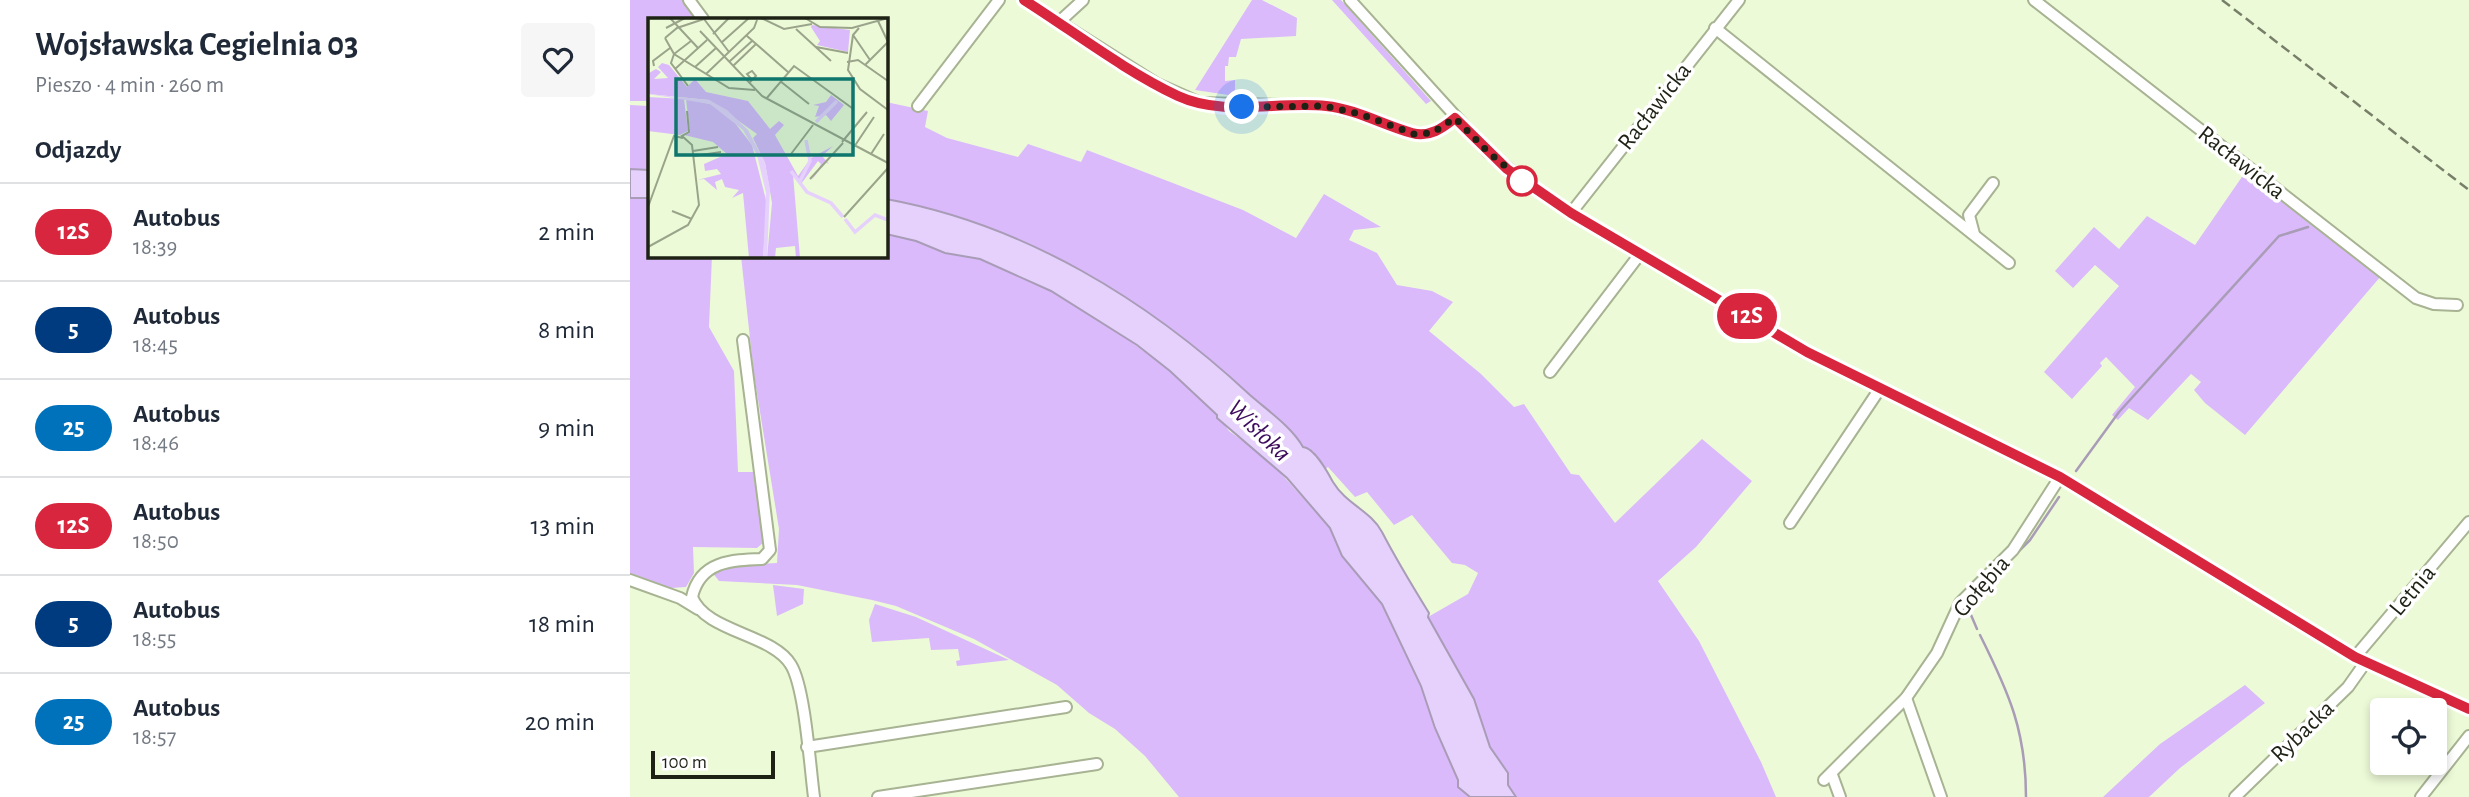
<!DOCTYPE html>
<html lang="pl">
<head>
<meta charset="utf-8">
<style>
  body { margin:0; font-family:"Alegreya Sans",sans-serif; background:#f6f6f7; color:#1f2937; height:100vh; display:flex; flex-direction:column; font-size:26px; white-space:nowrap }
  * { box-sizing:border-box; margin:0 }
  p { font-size:23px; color:#747a83 }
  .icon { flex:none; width:38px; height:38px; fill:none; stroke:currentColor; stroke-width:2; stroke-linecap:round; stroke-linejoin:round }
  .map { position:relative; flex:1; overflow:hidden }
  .panel { display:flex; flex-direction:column; background:#fff; width:630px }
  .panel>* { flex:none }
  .badge { padding:0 14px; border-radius:23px; font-size:24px; line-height:46px }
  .fabs { position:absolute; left:1740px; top:698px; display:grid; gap:14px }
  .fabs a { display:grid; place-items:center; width:77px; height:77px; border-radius:7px; background:#fff; box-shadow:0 4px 10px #0003; font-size:35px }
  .scale { position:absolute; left:21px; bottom:18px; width:124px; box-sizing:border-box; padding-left:7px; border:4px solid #1e2215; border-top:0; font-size:19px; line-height:24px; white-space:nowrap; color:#1e2215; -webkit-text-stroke:5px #fff; paint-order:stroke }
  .you { position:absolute; width:35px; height:35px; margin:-18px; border:5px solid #fff; border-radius:50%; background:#1a73e8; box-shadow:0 0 0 10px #1a73e833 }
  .map>.badge { position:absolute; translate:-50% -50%; box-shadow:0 0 0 4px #fff }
  h2 { padding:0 35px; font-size:26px; line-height:63px }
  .round { display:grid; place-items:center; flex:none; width:74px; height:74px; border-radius:7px; background:#f6f6f7 }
  .head { display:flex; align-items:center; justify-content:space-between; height:119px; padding:0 35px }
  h1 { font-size:33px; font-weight:700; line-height:52px }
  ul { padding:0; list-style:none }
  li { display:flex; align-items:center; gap:21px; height:98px; padding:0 35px; border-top:2px solid #e0e1e3 }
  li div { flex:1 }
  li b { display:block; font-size:26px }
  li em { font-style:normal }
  li .badge { min-width:77px; font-weight:700; text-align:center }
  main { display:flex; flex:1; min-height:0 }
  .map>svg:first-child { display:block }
</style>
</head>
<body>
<main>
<section class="panel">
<div class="head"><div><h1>Wojsławska Cegielnia 03</h1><p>Pieszo · 4 min · 260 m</p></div><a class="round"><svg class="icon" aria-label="heart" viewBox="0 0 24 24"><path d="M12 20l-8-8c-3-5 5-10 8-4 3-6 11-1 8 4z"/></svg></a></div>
<h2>Odjazdy</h2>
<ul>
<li><span class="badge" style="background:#d7263d;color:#fff">12S</span><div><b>Autobus</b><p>18:39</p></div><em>2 min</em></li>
<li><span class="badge" style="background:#003b80;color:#fff">5</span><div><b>Autobus</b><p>18:45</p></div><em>8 min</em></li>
<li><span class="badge" style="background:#0072bc;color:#fff">25</span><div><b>Autobus</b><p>18:46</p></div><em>9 min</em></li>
<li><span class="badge" style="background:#d7263d;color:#fff">12S</span><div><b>Autobus</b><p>18:50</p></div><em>13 min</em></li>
<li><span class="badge" style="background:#003b80;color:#fff">5</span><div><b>Autobus</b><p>18:55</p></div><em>18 min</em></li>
<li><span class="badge" style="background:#0072bc;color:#fff">25</span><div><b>Autobus</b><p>18:57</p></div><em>20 min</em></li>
</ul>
</section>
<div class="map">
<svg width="1839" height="797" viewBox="0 0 1839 797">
  <rect width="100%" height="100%" fill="#edfad8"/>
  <g fill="#dabafb">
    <polygon points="0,0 54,0 68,19 19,19 19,101 0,101"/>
    <polygon points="622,0 632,0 667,18 666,36 611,39 606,57 599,57 598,66 595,66 595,81 605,80 605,96 565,90"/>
    <polygon points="702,0 711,0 801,101 796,104"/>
    <path d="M256,102L298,111L295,127L317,138L388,157L398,144L451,162L457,150L613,210L666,238L694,194L751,227L724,230L719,240L747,253L767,285L802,291L823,302L799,331L851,374L884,407L894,404L941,474L949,475L985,523L1072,439L1122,481L1066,547L1028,581L1069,641L1131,762L1146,797H886L878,785V773L860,747L844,699L798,617L838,594L848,573L835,565L822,563L782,515L764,525L737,492L725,497L698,467L695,469L683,451L673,447C662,427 637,410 620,395C518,301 395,224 256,199Z"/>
    <polygon points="0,105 19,106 19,170 0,169"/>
    <polygon points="1616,171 1751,276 1615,435 1575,403 1564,390 1571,382 1561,374 1518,420 1499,408 1488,420 1482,415 1505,387 1476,357 1470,363 1472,366 1442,399 1414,372 1489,286 1465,265 1443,288 1425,271 1464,227 1489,249 1517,216 1565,245"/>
    <polygon points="0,198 19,198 19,256 82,256 79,327 104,371 108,472 123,472 134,542 127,548 63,547 64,573 56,587 41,588 0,575"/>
    <polygon points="256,234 286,241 315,253 350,259 421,291 487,331 540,371 588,415 599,431 638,459 700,528 712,556 752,604 791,686 805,728 828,780 828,787 840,797 549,797 515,756 485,729 459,713 427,685 344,639 266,606 242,600 167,585 89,581 82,572 99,565 147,563 149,529 124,375 111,256 256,256"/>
    <polygon points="143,585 174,589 173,604 147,616"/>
    <polygon points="245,604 286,617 379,660 327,666 326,661 330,660 328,649 301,650 299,638 242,642 239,620"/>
    <polygon points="1615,685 1635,703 1550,768 1519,797 1473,797 1530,744"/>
  </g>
  <g fill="#e5d1fc" stroke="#a99cb7" stroke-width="2">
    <polygon points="0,169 19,170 19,198 0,198"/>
    <path d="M256,199C394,224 518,300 620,395C637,410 662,427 673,447C685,448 698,473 703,482C716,504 741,511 752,532C766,559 783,587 799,613L798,617L844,699L860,747L878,773V785L886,797H840L828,787V780L805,728L791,686L752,604L712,556L700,528L657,478L587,418V415L540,371L507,345L421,291L350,259L315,253L286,241L256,234Z"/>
  </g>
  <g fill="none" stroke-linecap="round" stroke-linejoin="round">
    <g stroke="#a99cb7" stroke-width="2.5">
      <polyline points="1446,471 1489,412 1649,236 1678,227"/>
      <polyline points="1387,553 1400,540 1429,497"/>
      <polyline points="1340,600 1338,608 1347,629"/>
      <path d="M1350,635C1379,693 1396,731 1396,797"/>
    </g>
    <defs>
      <g id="minor">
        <polyline points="59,0 73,19"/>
        <polyline points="394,0 527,84 570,103 695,106 730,114 784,134 802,133 825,118"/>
        <polyline points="720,0 858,152 896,183 941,213 1177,352 1430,477 1725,657 1839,709"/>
        <polyline points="1404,0 1786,298 1804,304 1827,305"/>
        <polyline points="429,22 453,0"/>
        <polyline points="1085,28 1379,263"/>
        <polyline points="288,106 369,0"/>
        <polyline points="941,213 1109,0"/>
        <polyline points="1344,234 1339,215 1363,183"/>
        <path d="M113,340L140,550L132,559C102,560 70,561 62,597C75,632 143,634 161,665C175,688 180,767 184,797"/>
        <polyline points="920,372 1010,254"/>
        <polyline points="1160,523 1249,390"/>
        <polyline points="0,580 50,598 68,609"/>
        <polyline points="1725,657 1839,522"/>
        <polyline points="1276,698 1311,797"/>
        <polyline points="177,747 436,707"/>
        <polyline points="1202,775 1210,797"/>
        <polyline points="1194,780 1276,698 1307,653 1330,603 1383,550 1430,477"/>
        <polyline points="248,797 467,764"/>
        <polyline points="1605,797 1718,687 1735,663"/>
        <polyline points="1791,797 1839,736"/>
      </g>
    </defs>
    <use href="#minor" stroke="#a7b392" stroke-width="14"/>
    <use href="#minor" stroke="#fff" stroke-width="10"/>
    <polyline stroke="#777f69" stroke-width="2.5" stroke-dasharray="10 5" stroke-linecap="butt" points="1592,0 1839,190"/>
  </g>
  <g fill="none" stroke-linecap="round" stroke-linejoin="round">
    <defs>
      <path id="line" d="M394,0C443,31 495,71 548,96C593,117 648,101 696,106C726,109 753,125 782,133C799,138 813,128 825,118L877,169L941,213L1177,352L1430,477L1725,657L1839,709"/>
    </defs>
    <use href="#line" stroke="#fff" stroke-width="16"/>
    <use href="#line" stroke="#d7263d" stroke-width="10"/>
    <polyline stroke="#1e2215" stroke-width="7" stroke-dasharray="0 12.6" points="612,107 695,106 730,114 784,134 802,133 825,118 858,152 896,183 892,181"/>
  </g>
  <circle fill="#fff" stroke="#d7263d" stroke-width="3.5" cx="892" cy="181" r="14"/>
  <g text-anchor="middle" stroke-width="7" stroke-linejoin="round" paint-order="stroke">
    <g font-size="24" fill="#1e2215" stroke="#fff">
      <text transform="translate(1024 106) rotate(-52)" y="8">Racławicka</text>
      <text transform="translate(1612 162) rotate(38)" y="8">Racławicka</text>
      <text transform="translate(1351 586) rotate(-49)" y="8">Gołębia</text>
      <text transform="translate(1782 590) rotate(-50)" y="8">Letnia</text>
      <text transform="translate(1672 731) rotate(-44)" y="8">Rybacka</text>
    </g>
    <g font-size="26" font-style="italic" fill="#3d0b5d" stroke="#fff">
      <text transform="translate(630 430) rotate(44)" y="9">Wisłoka</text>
    </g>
  </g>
  <g transform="translate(18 18)">
    <rect width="240" height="240" fill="#edfad8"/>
    <path d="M163,9L164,7L202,12L200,34L169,27L172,23ZM14,45L21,47L39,69L47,61L58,74L100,83L122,111L131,103L136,107L127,117L150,158L163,140L185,128L174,138L181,146L177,144L164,162L173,146L170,143L153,166L145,156L152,240H148L147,228L128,230L127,240H119L124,185L117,145L105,120L109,116L61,82L0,76L1,55L8,51L13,54L6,61L20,60L10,49ZM183,77L196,87L183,103L178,97L167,99L171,88L165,87L178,84ZM0,79L36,81L40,113L32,117L0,113ZM38,81L62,86L80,96L104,127L119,186L115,240H101L95,175L84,180L91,172L77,169L74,161L67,164L69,172L56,161L49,162L73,156L69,151L57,153L56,146L79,136L65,124L36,117L42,115Z" fill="#dabafb"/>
    <path d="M0,76L61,82L79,92L100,112L117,145L122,171L119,240H115L118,175L109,137L95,112L62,86Z" fill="#e5d1fc"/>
    <path fill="none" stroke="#e5d1fc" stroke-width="3.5" d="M168,104L189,83M143,153L159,174L183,185L195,199M152,163L162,143L158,122M197,201L207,214L227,197L240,202"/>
    <path fill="none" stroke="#9aa48a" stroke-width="2" d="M22,0L50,30M113,0L136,11L164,6M157,0L172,9L204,10L240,0M56,1L81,34M230,3L240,24M18,10L37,0M211,10L205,17L200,52L212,71L240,92M148,11L183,43M52,13L114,78L240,145M65,16L81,0M205,17L222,42M99,18L140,54M17,20L26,36L81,70L107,72M17,20L29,10L59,0M73,25L101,0M168,29L200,35M82,43L104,23M199,44L210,42L240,63M217,47L240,24M6,48L5,43L22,30M85,48L108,26M47,49L68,30M27,51L59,22M58,56L106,10L109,2M132,63L161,86M101,65L108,58L104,53L99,56L104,62M40,68L23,45L26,36L43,23M118,81L146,48L204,90M194,124L219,94M206,129L226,99M45,133L70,129M143,136L165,107M223,136L236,116M46,138L73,134M162,161L195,125M0,189L26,118L35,120M24,193L44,201M196,199L240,150M0,229L40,207L51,187L44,127L34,118L41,114L39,93"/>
    <path fill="#0f766e" fill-opacity="0.15" stroke="#0f766e" stroke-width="3.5" d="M28,61H205V137H28Z"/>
    <rect width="240" height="240" fill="none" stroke="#1e2215" stroke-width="3.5"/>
  </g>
</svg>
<div class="fabs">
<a><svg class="icon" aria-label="locate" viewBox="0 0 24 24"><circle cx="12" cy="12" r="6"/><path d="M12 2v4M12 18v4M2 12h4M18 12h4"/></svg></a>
</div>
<div class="scale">100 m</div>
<div class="you" style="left:612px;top:107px"></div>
<b class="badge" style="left:1117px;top:316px;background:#d7263d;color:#fff">12S</b>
</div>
</main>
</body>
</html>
